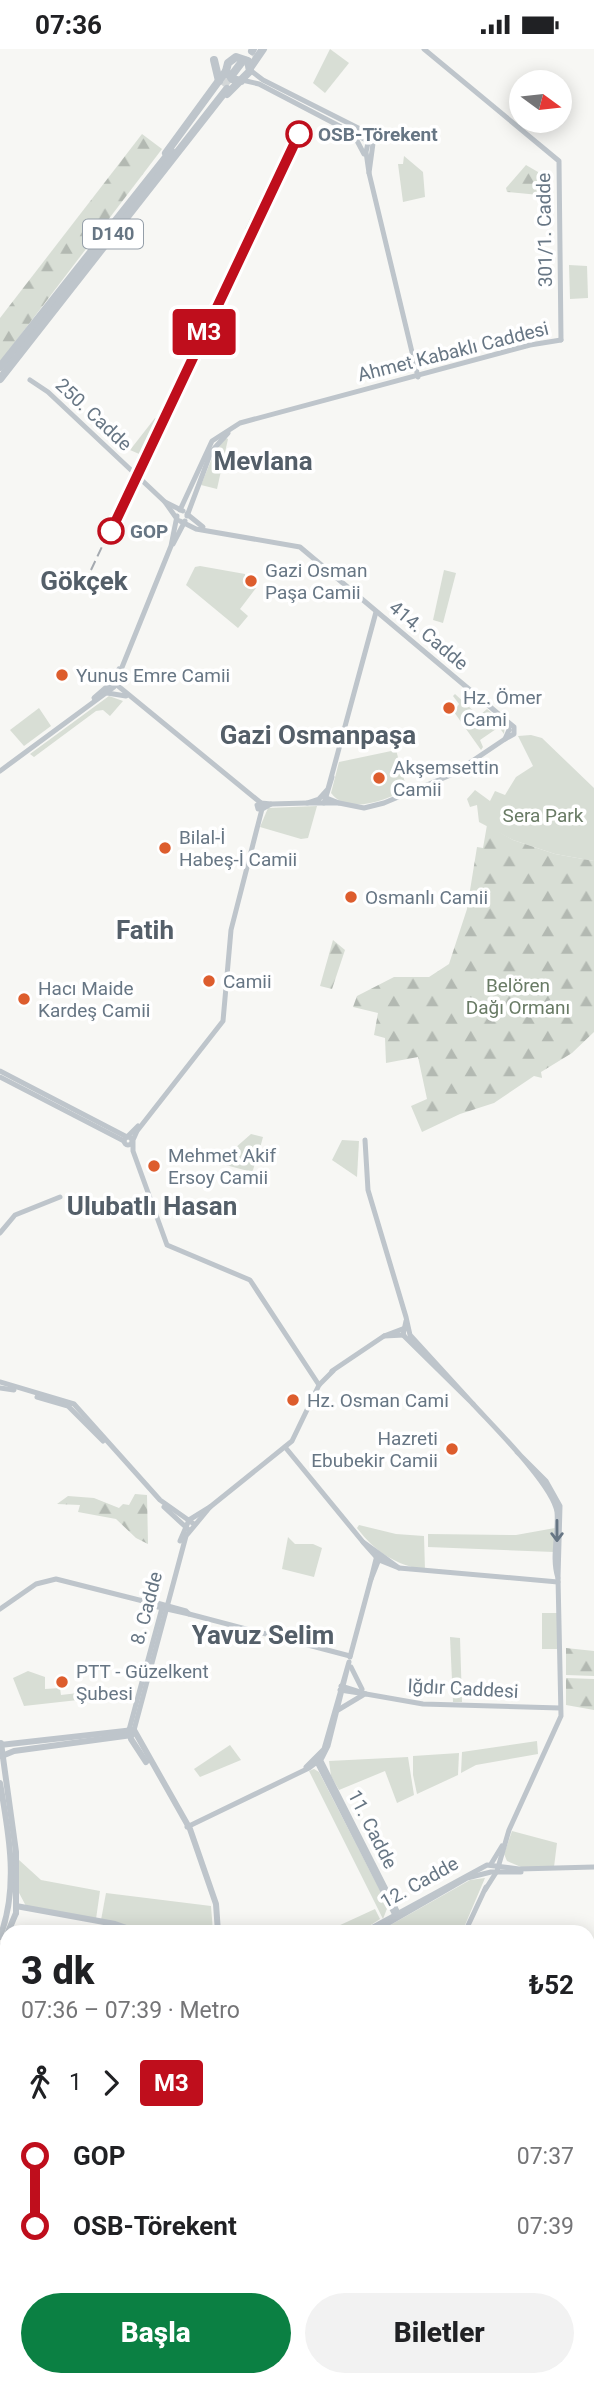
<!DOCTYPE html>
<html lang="tr">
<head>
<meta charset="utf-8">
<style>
  body { margin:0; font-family:Roboto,sans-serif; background:#f2f2f2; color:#202124; height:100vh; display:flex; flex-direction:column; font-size:26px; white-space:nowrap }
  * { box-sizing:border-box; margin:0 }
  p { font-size:23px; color:#757577 }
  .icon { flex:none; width:38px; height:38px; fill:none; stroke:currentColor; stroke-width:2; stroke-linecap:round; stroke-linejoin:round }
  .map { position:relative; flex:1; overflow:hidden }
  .drawer { position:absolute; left:0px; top:1876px; width:595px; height:462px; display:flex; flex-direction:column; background:#fff; border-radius:21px 21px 0 0; box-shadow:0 4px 18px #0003 }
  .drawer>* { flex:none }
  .badge { padding:0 14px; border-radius:5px; font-size:24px; line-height:46px }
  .needle { width:46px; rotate:105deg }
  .buttons { position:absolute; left:509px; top:21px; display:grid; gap:14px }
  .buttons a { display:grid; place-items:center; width:63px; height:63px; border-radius:50%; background:#fff; box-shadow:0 4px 18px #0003; font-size:35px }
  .map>.badge { position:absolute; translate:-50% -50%; box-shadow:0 0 0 4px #fff }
  .legs { display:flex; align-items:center; gap:10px; height:77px; padding:0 21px; font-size:23px }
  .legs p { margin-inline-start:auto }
  .overview { display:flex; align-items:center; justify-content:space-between; height:119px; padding:0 21px }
  h1 { font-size:38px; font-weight:800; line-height:52px }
  .button { display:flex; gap:14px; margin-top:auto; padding:14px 21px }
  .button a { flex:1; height:80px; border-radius:42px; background:#0b8043; color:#fff; font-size:28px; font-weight:800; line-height:80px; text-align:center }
  .button a+a { background:#f2f2f2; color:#202124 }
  ul { padding:0 21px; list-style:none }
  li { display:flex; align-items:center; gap:24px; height:70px; font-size:26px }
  li i { display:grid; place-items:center; width:10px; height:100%; margin:0 9px; background:currentColor }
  li i::after { content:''; width:18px; height:18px; margin:-9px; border:5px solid; border-radius:50%; background:#fff }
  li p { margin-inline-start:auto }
  li:first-child i { background:linear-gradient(#0000 50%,currentColor 0) }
  li:last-child i { background:linear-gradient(currentColor 50%,#0000 0) }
  .status { display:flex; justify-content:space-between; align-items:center; height:49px; padding:0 35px; background:#fff; direction:ltr }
  .status svg { height:19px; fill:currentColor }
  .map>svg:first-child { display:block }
</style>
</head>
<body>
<div class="status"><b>07:36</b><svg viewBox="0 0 49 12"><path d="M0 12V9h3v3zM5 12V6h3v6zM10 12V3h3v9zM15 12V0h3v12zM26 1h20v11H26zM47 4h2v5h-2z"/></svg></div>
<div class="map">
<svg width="594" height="2338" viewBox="0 0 594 2338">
  <defs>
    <pattern id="forest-firs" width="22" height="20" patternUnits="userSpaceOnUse" patternTransform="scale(1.75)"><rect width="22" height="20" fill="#d8ded5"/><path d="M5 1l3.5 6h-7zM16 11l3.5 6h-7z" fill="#b3b9b2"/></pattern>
  </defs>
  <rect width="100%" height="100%" fill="#f7f7f4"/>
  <g fill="#d8ded5">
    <polygon points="330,0 349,14 325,44 313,34"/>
    <polygon points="404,107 423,123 425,148 403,153 398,115 403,115"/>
    <polygon points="273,122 279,141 256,186 245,180"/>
    <polygon points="569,216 587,217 588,249 570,250"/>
    <polygon points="240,220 218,264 205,268 223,228"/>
    <polygon points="217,269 197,310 185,312 202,274"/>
    <polygon points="194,319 170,370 160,364 179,322"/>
    <polygon points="155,369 169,375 153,411 130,401"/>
    <polygon points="226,389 228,390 217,440 201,436 214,404"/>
    <polygon points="200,517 245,525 245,537 256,539 240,560 248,567 238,579 186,536 195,518"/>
    <polygon points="444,521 456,524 443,574 433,571"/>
    <polygon points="455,645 479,667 487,660 505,675 504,685 499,678 480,691 483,698 481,701 454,663 459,655 453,647"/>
    <polygon points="109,647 123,652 110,667 103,661 96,662 34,708 30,705"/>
    <polygon points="39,659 51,677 24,697 10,681"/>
    <polygon points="531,686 542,689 594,739 594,812 555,805 513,791 479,773 477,756 470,758 467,750 475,741 490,752 495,742 505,746 516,728 533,717 518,687"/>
    <path d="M396,701L407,741C386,750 349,767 331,744L339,713Z"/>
    <polygon points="317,757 308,789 301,790 260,778 268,759"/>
    <polygon points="251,1085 263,1088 260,1099 265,1101 262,1115 255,1114 250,1132 245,1131 248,1122 218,1114"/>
    <polygon points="342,1091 359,1092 357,1128 332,1111"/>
    <path d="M359,1476L396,1485L424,1487L425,1521C396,1516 375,1503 357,1479Z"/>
    <polygon points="555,1479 554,1503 428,1498 428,1485 516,1486"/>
    <polygon points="288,1488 295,1495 313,1495 322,1499 314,1528 282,1520"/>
    <rect x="542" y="1564" width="15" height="36"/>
    <polygon points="450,1588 460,1589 462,1653 453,1653"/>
    <polygon points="28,1622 45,1628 45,1640 60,1639 61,1646 78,1644 78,1651 24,1657 13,1629"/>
    <polygon points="537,1692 538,1705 476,1716 461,1724 462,1703"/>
    <polygon points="230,1696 241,1711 200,1728 194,1720"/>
    <polygon points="459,1704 458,1726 417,1745 413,1726 413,1707"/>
    <polygon points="408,1708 414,1746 397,1754 385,1722 339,1741 331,1727 329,1712"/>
    <polygon points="314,1720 319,1723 388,1857 383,1870 309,1722"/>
    <polygon points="512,1782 557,1794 554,1818 521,1818 507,1812 504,1805"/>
    <polygon points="19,1811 41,1831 100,1842 96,1870 26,1857 18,1842"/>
    <polygon points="485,1829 462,1883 378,1883 470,1831"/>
    <polygon points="106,1844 211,1857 213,1883 143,1883 101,1871"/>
    <polygon points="375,1860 380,1870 360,1883 325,1883"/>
  </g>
  <g fill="url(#forest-firs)">
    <polygon points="142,85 162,100 0,313 0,269"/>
    <polygon points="526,116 538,123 539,146 507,143 506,139"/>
    <polygon points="487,776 513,791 555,805 594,812 594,983 572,1004 541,1023 542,1029 534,1027 494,1054 460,1065 422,1083 411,1057 427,1050 418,1008 386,1014 385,989 374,986 378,964 353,958 357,947 394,928 429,928 449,915 467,860 477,798 483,799"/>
    <polygon points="333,891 345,901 332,940 320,937"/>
    <polygon points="135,1445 147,1446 148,1495 136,1489 116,1470 78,1463 80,1456 57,1455 68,1447 94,1449 119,1459 123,1455 129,1456"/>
    <polygon points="566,1599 594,1602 594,1627 566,1626"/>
    <polygon points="566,1629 594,1630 594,1661 566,1656"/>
    <polygon points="588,2123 594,2123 594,2230 588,2231"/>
  </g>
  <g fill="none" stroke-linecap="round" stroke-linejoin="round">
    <g stroke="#d3d7d8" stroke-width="8" stroke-dasharray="8 4" stroke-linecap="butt">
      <polyline points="244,16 255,4"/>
      <polyline points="223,37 232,26"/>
    </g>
    <g stroke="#bec5cb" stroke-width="5">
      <polyline points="424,0 559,112 561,291"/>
      <polyline points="250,21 263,31 374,87 369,124 366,103 370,85"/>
      <polyline points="242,31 259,35 368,92"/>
      <polyline points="354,86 364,105"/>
      <polyline points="369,124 418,328"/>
      <polyline points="30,331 48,343 165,453 177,470"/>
      <polyline points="165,453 183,462"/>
      <polyline points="180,461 212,392 240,374 530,296 561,291"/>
      <polyline points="187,465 203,478"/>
      <polyline points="187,467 211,403 228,384"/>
      <polyline points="180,472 196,480 300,498 514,678 514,685 505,690 509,681 505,670"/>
      <polyline points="173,495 185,472"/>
      <polyline points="112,632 261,754 271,755 262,760 231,881 223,972 137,1082 133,1091 133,1102 167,1196 250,1231 319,1336"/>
      <polyline points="107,644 126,647"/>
      <polyline points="94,649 110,635 119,620"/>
      <polyline points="0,722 114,638 171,497 177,467"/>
      <polyline points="332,728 324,754 307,754 319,750 328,740 376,563"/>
      <polygon points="261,754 262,760 258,760 257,756"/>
      <polyline points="324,754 339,754 324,748"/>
      <polyline points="339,754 364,759 384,754 453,725 505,690"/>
      <polyline points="271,755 307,754"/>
      <polyline points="0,1022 127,1088 138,1077"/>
      <polyline points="0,1028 124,1092"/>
      <circle cx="128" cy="1092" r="4"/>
      <polyline points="365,1091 368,1141 406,1268 410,1286 473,1355 403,1286 406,1272"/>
      <polyline points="0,1184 15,1166 60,1148"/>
      <polyline points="404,1286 384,1287 405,1279"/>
      <polyline points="332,1322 384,1287"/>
      <polyline points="0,1333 74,1355 160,1451 194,1475"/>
      <polyline points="0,1339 14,1341"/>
      <polyline points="37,1348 68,1357 103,1392"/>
      <path d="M473,1355C493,1377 553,1436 557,1463C559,1483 551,1509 558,1529L560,1457L546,1432L517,1403"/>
      <polyline points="285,1398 363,1493"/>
      <polyline points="164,1458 189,1481"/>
      <polyline points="180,1492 189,1471 210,1458"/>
      <polygon points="363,1493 399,1519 379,1511"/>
      <polyline points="377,1506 371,1530 379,1510"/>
      <polyline points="399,1519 558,1533"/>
      <polygon points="146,1551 186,1562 189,1565 145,1555 143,1552"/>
      <polyline points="0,1560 36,1535 56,1530 143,1552"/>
      <polyline points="189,1565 350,1607"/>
      <polyline points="350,1608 371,1530"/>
      <polyline points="351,1618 362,1640"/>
      <polyline points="340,1641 366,1645 341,1637"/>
      <polyline points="366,1645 423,1655 560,1659"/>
      <polyline points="338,1661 363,1646"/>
      <polyline points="129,1681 162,1559"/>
      <polyline points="134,1681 186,1487 210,1458 292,1392 319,1336 333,1322"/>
      <polyline points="320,1710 398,1864"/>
      <polyline points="317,1713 394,1864"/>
      <polyline points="187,1778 309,1719 322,1709 328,1697 349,1613 324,1700 306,1718"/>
      <polyline points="491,1815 502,1797"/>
      <polyline points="485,1841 497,1822 509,1781 561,1667 558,1529"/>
      <polyline points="364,1883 487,1816 519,1820 594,1818"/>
      <polyline points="373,1883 467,1829 491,1823 521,1823"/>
      <polyline points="465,1883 486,1838"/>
    </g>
    <g stroke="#bec5cb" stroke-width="6">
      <polyline points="129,1681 131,1690 146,1713"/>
      <polyline points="1,1694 16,1803 16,1864"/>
      <polyline points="0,1696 134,1681 190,1780 216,1855 218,1883"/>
      <polyline points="2,1707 14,1702 132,1686"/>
      <path d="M0,1734C9,1785 19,1838 0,1888"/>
      <polyline points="16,1857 115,1875 138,1883"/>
      <polyline points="8,1883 16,1864"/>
      <polyline points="0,1904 7,1886"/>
      <polyline points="0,2019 7,2022"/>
      <polyline points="53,2338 54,2331"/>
      <polyline points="58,2338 59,2331"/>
    </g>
    <g stroke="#bec5cb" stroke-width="8">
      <polyline points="252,2 253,0"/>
      <polyline points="214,11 219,32"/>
      <polyline points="250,19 263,0"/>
      <polyline points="232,26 241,14"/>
      <polyline points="227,45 250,22 248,12 236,8 228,14 226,22 232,30 241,32"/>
      <polyline points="166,104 226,22"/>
      <polyline points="0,318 171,102"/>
      <polyline points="0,330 227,40"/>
      <polyline points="588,2121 594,2121"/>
      <polyline points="588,2235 594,2233"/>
      <polyline points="588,2242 594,2241"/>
      <polyline points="588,2270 594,2270"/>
      <polyline points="0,2288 7,2290"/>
      <polyline points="0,2297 7,2298"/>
    </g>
    <polyline stroke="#a5aab0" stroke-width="2" stroke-dasharray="10 5" stroke-linecap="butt" points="91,521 134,430"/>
  </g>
  <defs><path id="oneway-shaft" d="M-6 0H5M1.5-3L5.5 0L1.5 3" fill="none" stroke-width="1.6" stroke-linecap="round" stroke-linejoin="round" transform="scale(1.75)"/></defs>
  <use stroke="#677684" href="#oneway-shaft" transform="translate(557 1482) rotate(90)"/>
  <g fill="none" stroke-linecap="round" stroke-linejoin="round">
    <defs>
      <polyline id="line-1" points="111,482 299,85"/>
    </defs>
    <use href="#line-1" stroke="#fff" stroke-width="16"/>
    <use href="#line-1" stroke="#bf0e1c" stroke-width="10"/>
  </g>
  <g fill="#fff" stroke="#bf0e1c" stroke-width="3.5">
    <circle cx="299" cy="85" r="12"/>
    <circle cx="111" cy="482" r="12"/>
  </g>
  <g fill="#dd5d2d" stroke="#fff" stroke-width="2.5">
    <circle cx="251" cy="532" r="7"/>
    <circle cx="62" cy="626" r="7"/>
    <circle cx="449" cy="659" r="7"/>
    <circle cx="379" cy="729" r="7"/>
    <circle cx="165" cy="799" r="7"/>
    <circle cx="351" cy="848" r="7"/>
    <circle cx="209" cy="932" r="7"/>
    <circle cx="24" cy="950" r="7"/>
    <circle cx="154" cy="1117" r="7"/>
    <circle cx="293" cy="1351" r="7"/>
    <circle cx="452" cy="1400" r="7"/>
    <circle cx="62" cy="1633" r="7"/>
  </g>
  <g text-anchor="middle" stroke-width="7" stroke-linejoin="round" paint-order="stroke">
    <rect fill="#fff" stroke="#959fa9" stroke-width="2" x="83" y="170.5" width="60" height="29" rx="5"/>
    <g font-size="18" font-weight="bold" fill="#677684">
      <text x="113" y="191">D140</text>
    </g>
    <g font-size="19" font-weight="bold" fill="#677684" stroke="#fff" text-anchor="start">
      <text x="318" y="92">OSB-Törekent</text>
      <text x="130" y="489">GOP</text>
    </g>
    <g font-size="19" fill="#677684" stroke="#fff">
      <text transform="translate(544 181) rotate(-91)" y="7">301/1. Cadde</text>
      <text transform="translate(453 302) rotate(-14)" y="7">Ahmet Kabaklı Caddesi</text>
      <text transform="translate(94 365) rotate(43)" y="7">250. Cadde</text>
      <text transform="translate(429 586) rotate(40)" y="7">414. Cadde</text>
      <text transform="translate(146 1559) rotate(-75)" y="7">8. Cadde</text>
      <text transform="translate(463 1639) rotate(3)" y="7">Iğdır Caddesi</text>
      <text transform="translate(373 1780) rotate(63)" y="7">11. Cadde</text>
      <text transform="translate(419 1833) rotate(-29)" y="7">12. Cadde</text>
    </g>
    <g font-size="19" fill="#677684" stroke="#fff" text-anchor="start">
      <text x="265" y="528">Gazi Osman<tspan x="265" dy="22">Paşa Camii</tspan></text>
      <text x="76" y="633">Yunus Emre Camii</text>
      <text x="463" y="655">Hz. Ömer<tspan x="463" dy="22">Cami</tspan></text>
      <text x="393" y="725">Akşemsettin<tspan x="393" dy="22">Camii</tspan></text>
      <text x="179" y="795">Bilal-İ<tspan x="179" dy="22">Habeş-İ Camii</tspan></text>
      <text x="365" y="855">Osmanlı Camii</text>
      <text x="223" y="939">Camii</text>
      <text x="38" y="946">Hacı Maide<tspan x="38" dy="22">Kardeş Camii</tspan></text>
      <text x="168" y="1113">Mehmet Akif<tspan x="168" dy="22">Ersoy Camii</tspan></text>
      <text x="307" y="1358">Hz. Osman Cami</text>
      <text x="438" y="1396" text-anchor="end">Hazreti<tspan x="438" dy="22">Ebubekir Camii</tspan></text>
      <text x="76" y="1629">PTT - Güzelkent<tspan x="76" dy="22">Şubesi</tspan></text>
    </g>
    <g font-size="19" fill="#697b65" stroke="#fff">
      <text x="543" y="773">Sera Park</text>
      <text x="518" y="943">Belören<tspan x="518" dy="22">Dağı Ormanı</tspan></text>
    </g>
    <g font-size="26" font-weight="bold" fill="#545f69" stroke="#fff">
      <text x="263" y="421">Mevlana</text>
      <text x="84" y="541">Gökçek</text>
      <text x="318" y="695">Gazi Osmanpaşa</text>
      <text x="145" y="890">Fatih</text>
      <text x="152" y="1166">Ulubatlı Hasan</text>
      <text x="263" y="1595">Yavuz Selim</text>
    </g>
  </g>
</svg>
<div class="buttons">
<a><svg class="needle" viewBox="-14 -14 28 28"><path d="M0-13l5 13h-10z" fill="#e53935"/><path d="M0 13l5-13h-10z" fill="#757577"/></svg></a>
</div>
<b class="badge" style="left:204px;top:283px;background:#bf0e1c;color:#fff">M3</b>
<section class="drawer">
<div class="overview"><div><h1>3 dk</h1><p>07:36 – 07:39 · Metro</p></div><b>₺52</b></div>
<div class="legs"><svg class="icon" aria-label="walk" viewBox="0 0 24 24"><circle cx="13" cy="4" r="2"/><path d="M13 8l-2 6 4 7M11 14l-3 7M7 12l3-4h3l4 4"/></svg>1<svg class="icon" aria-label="forward" viewBox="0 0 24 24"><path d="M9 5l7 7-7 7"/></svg><b class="badge" style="background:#bf0e1c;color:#fff">M3</b></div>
<ul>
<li><i style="color:#bf0e1c"></i><b>GOP</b><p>07:37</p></li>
<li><i style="color:#bf0e1c"></i><b>OSB-Törekent</b><p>07:39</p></li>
</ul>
<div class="button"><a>Başla</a><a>Biletler</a></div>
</section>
</div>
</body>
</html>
